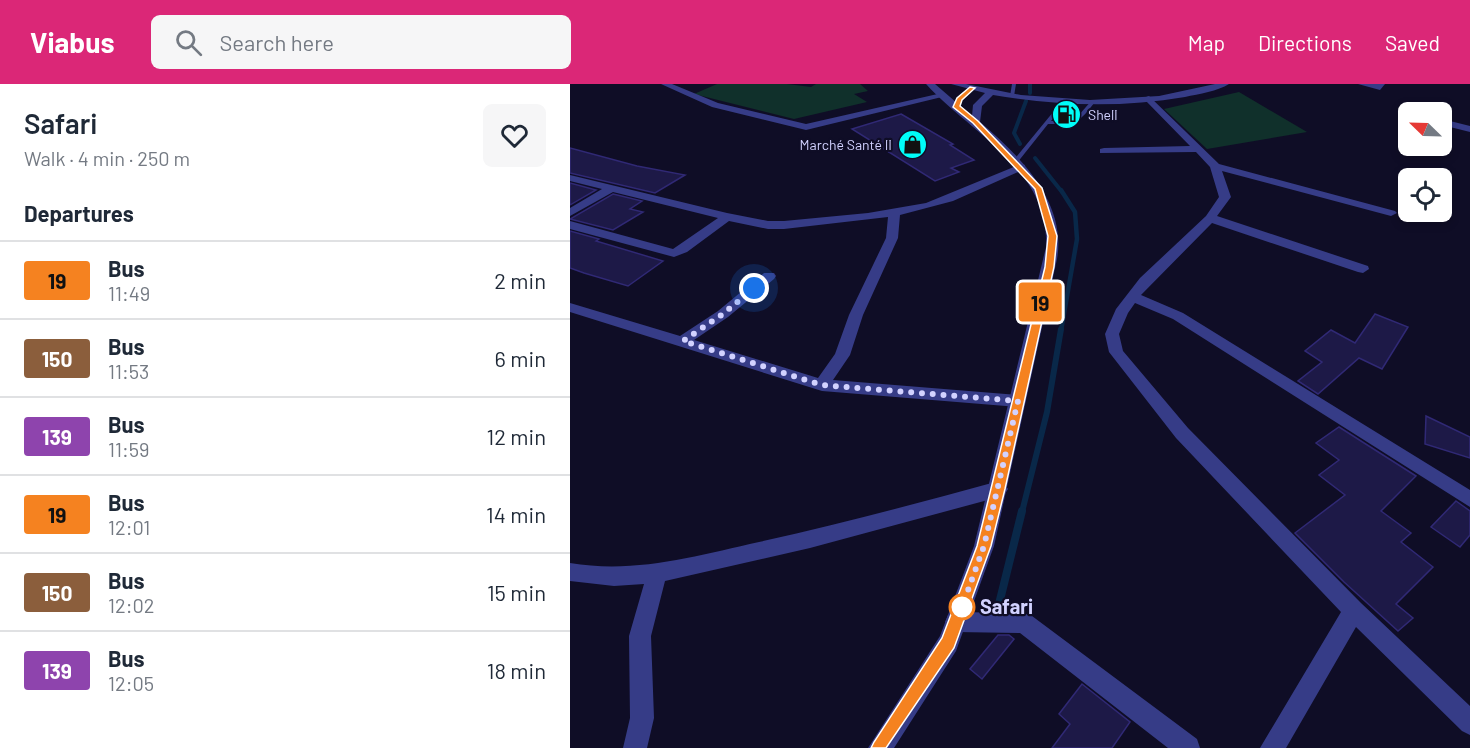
<!DOCTYPE html>
<html lang="en">
<head>
<meta charset="utf-8">
<style>
  body { margin:0; font-family:Barlow,sans-serif; background:#f6f6f7; color:#1f2937; height:100vh; display:flex; flex-direction:column; font-size:22px; white-space:nowrap }
  * { box-sizing:border-box; margin:0 }
  p { font-size:20px; color:#747a83 }
  .icon { flex:none; width:33px; height:33px; fill:none; stroke:currentColor; stroke-width:2; stroke-linecap:round; stroke-linejoin:round }
  .map { position:relative; flex:1; overflow:hidden }
  .drawer { display:flex; flex-direction:column; background:#fff; width:570px }
  .drawer>* { flex:none }
  .badge { padding:0 12px; border-radius:4px; font-size:21px; line-height:39px }
  .needle { width:39px; rotate:293deg }
  .tools { position:absolute; left:828px; top:18px; display:grid; gap:12px }
  .tools a { display:grid; place-items:center; width:54px; height:54px; border-radius:9px; background:#fff; box-shadow:0 3px 9px #0003; font-size:30px }
  .you { position:absolute; width:30px; height:30px; margin:-15px; border:4px solid #fff; border-radius:50%; background:#1a73e8; box-shadow:0 0 0 9px #1a73e833 }
  .map>.badge { position:absolute; translate:-50% -50%; box-shadow:0 0 0 3px #fff }
  h2 { padding:0 24px; font-size:22px; line-height:54px }
  .round { display:grid; place-items:center; flex:none; width:63px; height:63px; border-radius:9px; background:#f6f6f7 }
  .headline { display:flex; align-items:center; justify-content:space-between; height:102px; padding:0 24px }
  h1 { font-size:28px; font-weight:600; line-height:45px }
  ul { padding:0; list-style:none }
  li { display:flex; align-items:center; gap:18px; height:78px; padding:0 24px; border-top:2px solid #e0e1e3 }
  li div { flex:1 }
  li b { display:block; font-size:22px }
  li em { font-style:normal }
  li .badge { min-width:66px; font-weight:700; text-align:center }
  header { display:flex; align-items:center; gap:36px; box-sizing:border-box; height:84px; padding:0 30px; background:#db2777; color:#fff }
  header strong { font-size:28px }
  nav { display:flex; gap:33px; margin-inline-start:auto; font-size:21px }
  .search { width:420px; height:54px; background:#f6f6f7; display:flex; align-items:center; gap:15px; box-sizing:border-box; padding:0 21px; border-radius:9px; color:#747a83; font-size:22px }
  main { display:flex; flex:1; min-height:0 }
  .map>svg:first-child { display:block }
</style>
</head>
<body>
<header>
<strong>Viabus</strong>
<div class="search"><svg class="icon" aria-label="search" viewBox="0 0 24 24"><circle cx="10" cy="10" r="6"/><path d="M15 15l6 6"/></svg>Search here</div>
<nav><a>Map</a><a>Directions</a><a>Saved</a></nav>
</header>
<main>
<section class="drawer">
<div class="headline"><div><h1>Safari</h1><p>Walk · 4 min · 250 m</p></div><a class="round"><svg class="icon" aria-label="heart" viewBox="0 0 24 24"><path d="M12 20l-8-8c-3-5 5-10 8-4 3-6 11-1 8 4z"/></svg></a></div>
<h2>Departures</h2>
<ul>
<li><span class="badge" style="background:#f58220;color:#111">19</span><div><b>Bus</b><p>11:49</p></div><em>2 min</em></li>
<li><span class="badge" style="background:#8b5e3c;color:#fff">150</span><div><b>Bus</b><p>11:53</p></div><em>6 min</em></li>
<li><span class="badge" style="background:#8e44ad;color:#fff">139</span><div><b>Bus</b><p>11:59</p></div><em>12 min</em></li>
<li><span class="badge" style="background:#f58220;color:#111">19</span><div><b>Bus</b><p>12:01</p></div><em>14 min</em></li>
<li><span class="badge" style="background:#8b5e3c;color:#fff">150</span><div><b>Bus</b><p>12:02</p></div><em>15 min</em></li>
<li><span class="badge" style="background:#8e44ad;color:#fff">139</span><div><b>Bus</b><p>12:05</p></div><em>18 min</em></li>
</ul>
</section>
<div class="map">
<svg width="900" height="664" viewBox="0 0 900 664">
  <rect width="100%" height="100%" fill="#0f0d26"/>
  <g fill="#10302b">
    <polygon points="147,0 217,0 241,3 246,0 290,0 298,7 284,10 297,18 224,35 124,10"/>
    <polygon points="669,8 737,48 637,65 594,25"/>
  </g>
  <g fill="none" stroke-linecap="round" stroke-linejoin="round">
    <g stroke="#092849" stroke-width="4">
      <polyline points="460,0 460,9"/>
      <polyline points="450,60 444,49 456,17"/>
      <polyline points="465,74 492,108"/>
    </g>
    <polyline stroke="#092849" stroke-width="4.5" points="491,247 507,155 505,128 491,106"/>
    <polyline stroke="#092849" stroke-width="6" points="452,428 477,328 491,245"/>
    <polyline stroke="#092849" stroke-width="8" points="428,524 452,427"/>
  </g>
  <g fill="#1d1947" stroke="#302975" stroke-width="1.5">
    <polygon points="331,30 383,60 380,61 404,76 381,84 389,88 365,97 282,45"/>
    <polygon points="0,64 67,82 115,91 85,109 0,89"/>
    <polygon points="0,99 26,106 0,121"/>
    <polygon points="43,110 72,117 60,125 73,128 43,146 0,135"/>
    <polygon points="0,147 29,155 26,157 93,177 58,202 14,189 0,184"/>
    <polygon points="805,230 838,243 812,285 789,274 748,310 728,297 752,278 735,267 761,246 785,259"/>
    <polygon points="856,332 900,353 900,374 855,360"/>
    <polygon points="769,343 846,392 811,427 841,449 831,458 863,483 826,520 843,534 828,547 774,498 725,449 775,411 749,391 769,376 746,359"/>
    <polygon points="886,417 900,427 900,451 890,463 861,443"/>
    <polygon points="428,551 439,551 444,555 412,595 400,585"/>
    <polygon points="512,600 560,638 542,664 482,664 500,640 489,630"/>
  </g>
  <g fill="none" stroke-linecap="round" stroke-linejoin="round">
    <g fill="#363c87" fill-rule="evenodd">
      <polygon points="442,0 446,0 444,12 442,13 440,12"/>
      <path d="M493,16L497,17L481,37C505,37 506,35 521,17L525,18C508,40 506,40 478,40L447,79H443V77Z"/>
    </g>
    <g fill="#363c87" fill-rule="evenodd">
      <polygon points="91,0 102,0 148,19 236,40 372,9 376,12 236,46 142,23"/>
      <polygon points="788,0 815,0 810,6"/>
      <polygon points="579,12 649,80 825,127 827,129 821,132 652,87 661,113 647,132 798,182 799,185 793,189 788,188 642,139 571,211 613,229 900,406 900,423 603,235 565,219 558,229 549,250 553,267 618,344 791,519 900,622 900,651 892,647 786,543 716,664 690,664 771,528 606,354 539,268 535,250 546,225 570,194 636,132 649,113 640,83 626,68 530,69 530,65 534,64 620,62 576,17 576,13"/>
      <polygon points="872,35 900,42 900,48 872,41"/>
      <polygon points="451,80 455,81 455,85 383,117 330,131 328,154 293,231 280,271 263,296 448,311 454,313 456,317 454,321 448,323 252,307 0,228 0,219 110,252 148,227 194,189 204,189 206,192 204,195 158,233 124,256 248,294 265,270 279,231 316,154 318,133 214,145 198,145 159,137 117,168 104,173 0,145 0,137 103,165 148,134 43,108 0,132 0,124 32,105 0,97 0,91 157,129 198,137 214,137 298,129 356,119"/>
      <path d="M429,397L435,400L438,405L435,410L429,413L240,464L95,497L81,552L84,634L77,664H53L60,634L59,552L74,500L44,502L0,497V479C65,490 126,472 189,458C270,440 349,419 429,397Z"/>
      <polygon points="386,528 454,529 462,532 627,655 630,664 598,664 450,549 386,548 378,545 375,538 378,531"/>
    </g>
    <path fill="#363c87" fill-rule="evenodd" d="M356,0H365L402,32L403,21L415,9L381,0H396L451,11L520,16L589,12L645,0H659C648,7 629,10 615,13C551,24 488,22 423,11L412,22L410,38C450,72 497,118 487,175L424,462L386,567L324,664H298L370,552L404,462L476,163C480,85 400,49 356,0Z"/>
  </g>
  <polygon fill="#f58220" stroke="#fff" stroke-width="1.5" points="400,3 405,4 392,16 390,22 408,37 472,104 487,152 484,183 435,405 421,462 384,564 316,664 301,664 304,658 372,554 407,462 475,183 478,152 465,105 403,39 383,23 387,14"/>
  <g fill="none" stroke-linecap="round" stroke-linejoin="round">
    <polyline stroke="#d2d2ff" stroke-width="6" stroke-dasharray="0 10.8" points="184,204 153,230 113,257 252,301 448,317 414,462 392,523"/>
  </g>
  <defs>
    <symbol id="fuel-disc" viewBox="-11 -11 22 22"><circle r="9.5" fill="#00fdf9" stroke="#0f0d26"/><path d="M-5.5-6h7V0h2V4h1.3V-2.5L3-4.5l.8-.8L6-3V5H2.5V1h-1V6h-7ZM-4.2-4.7v3.2H.2V-4.7Z" fill="#111"/></symbol>
    <symbol id="shop-disc" viewBox="-11 -11 22 22"><circle r="9.5" fill="#00fdf9" stroke="#0f0d26"/><path d="M-5-2.5h2.3a2.7 3.5 0 0 1 5.4 0H5L5.5 6h-11ZM-1.5-2.5h3a1.5 2.3 0 0 0-3 0Z" fill="#111"/></symbol>
  </defs>
  <g fill-rule="evenodd">
    <use href="#fuel-disc" x="480" y="14" width="33" height="33"/>
    <use href="#shop-disc" x="326" y="44" width="33" height="33"/>
  </g>
  <circle fill="#fff" stroke="#f58220" stroke-width="3" cx="392" cy="523" r="12"/>
  <g text-anchor="middle" stroke-width="4.5" stroke-linejoin="round" paint-order="stroke">
    <g font-size="14" fill="#d2d2ff" stroke="#0f0d26" text-anchor="start">
      <text x="518" y="36">Shell</text>
      <text x="322" y="66" text-anchor="end">Marché Santé II</text>
    </g>
    <g font-size="20" font-weight="bold" fill="#d2d2ff" stroke="#0f0d26" text-anchor="start">
      <text x="410" y="530">Safari</text>
    </g>
  </g>
</svg>
<div class="tools">
<a><svg class="needle" viewBox="-14 -14 28 28"><path d="M0-13l5 13h-10z" fill="#e53935"/><path d="M0 13l5-13h-10z" fill="#747a83"/></svg></a>
<a><svg class="icon" aria-label="locate" viewBox="0 0 24 24"><circle cx="12" cy="12" r="6"/><path d="M12 2v4M12 18v4M2 12h4M18 12h4"/></svg></a>
</div>
<div class="you" style="left:184px;top:204px"></div>
<b class="badge" style="left:470px;top:218px;background:#f58220;color:#111">19</b>
</div>
</main>
</body>
</html>
